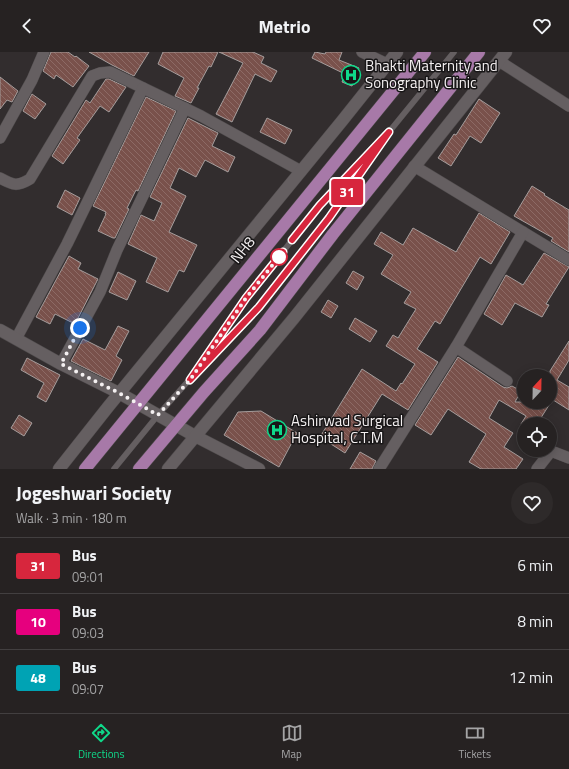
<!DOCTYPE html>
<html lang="en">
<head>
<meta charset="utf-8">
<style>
  body { margin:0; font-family:"Titillium Web",sans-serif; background:#2e2a2a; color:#f1f3f6; height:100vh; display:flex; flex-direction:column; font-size:15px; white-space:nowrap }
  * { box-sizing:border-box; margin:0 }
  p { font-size:13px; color:#a4a4a5 }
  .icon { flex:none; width:22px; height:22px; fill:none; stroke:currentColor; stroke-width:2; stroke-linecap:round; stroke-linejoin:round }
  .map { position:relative; height:417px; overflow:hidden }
  .side { display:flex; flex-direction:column; background:#262222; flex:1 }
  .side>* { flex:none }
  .badge { padding:0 8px; border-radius:3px; font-size:14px; line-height:26px }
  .needle { width:26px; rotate:22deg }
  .fabs { position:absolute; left:517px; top:317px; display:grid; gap:8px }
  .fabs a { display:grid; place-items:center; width:40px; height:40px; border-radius:50%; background:#262222; box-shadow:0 2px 10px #0003,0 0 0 1px #423f40; font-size:20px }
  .you { position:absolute; width:20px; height:20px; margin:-10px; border:3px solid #fff; border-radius:50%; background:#1a73e8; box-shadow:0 0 0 6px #1a73e833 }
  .map>.badge { position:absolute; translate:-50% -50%; box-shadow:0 0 0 2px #fff }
  .round { display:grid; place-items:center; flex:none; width:42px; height:42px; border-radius:21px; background:#2e2a2a }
  .overview { display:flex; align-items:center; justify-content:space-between; height:68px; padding:0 16px }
  h1 { font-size:19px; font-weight:700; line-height:30px }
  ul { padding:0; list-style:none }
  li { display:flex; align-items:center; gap:12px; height:56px; padding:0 16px; border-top:1px solid #423f40 }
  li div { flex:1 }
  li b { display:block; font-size:15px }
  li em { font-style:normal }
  li .badge { min-width:44px; font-weight:700; text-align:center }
  header { display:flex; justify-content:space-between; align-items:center; height:52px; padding:0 16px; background:#262222; font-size:18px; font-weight:700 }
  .menu { display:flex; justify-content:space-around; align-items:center; height:56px; border-top:1px solid #423f40; background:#262222; font-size:11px; color:#a4a4a5 }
  .menu a { display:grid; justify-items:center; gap:2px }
  .menu .on { color:#0fd98a }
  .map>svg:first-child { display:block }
</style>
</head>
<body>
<header><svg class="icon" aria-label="back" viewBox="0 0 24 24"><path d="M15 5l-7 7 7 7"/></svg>Metrio<svg class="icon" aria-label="heart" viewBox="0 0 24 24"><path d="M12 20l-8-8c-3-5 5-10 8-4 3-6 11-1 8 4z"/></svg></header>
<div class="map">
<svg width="569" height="417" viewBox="0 0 569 417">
  <defs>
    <pattern id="building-back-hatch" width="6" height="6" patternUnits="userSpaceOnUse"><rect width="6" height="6" fill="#79514b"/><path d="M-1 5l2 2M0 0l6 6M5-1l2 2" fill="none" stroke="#8d6a65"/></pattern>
  </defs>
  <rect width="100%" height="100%" fill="#322d2e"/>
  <g fill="url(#building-back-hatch)" stroke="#a59d9c">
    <polygon points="51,0 68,0 75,5 76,4 89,14 73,35 56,23 54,27 43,19"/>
    <polygon points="89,0 149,0 134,24 112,13"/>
    <polygon points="163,0 218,0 211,15 209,14 197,36 199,36 191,51 175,44 184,26 158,12"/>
    <polygon points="219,0 253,0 264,5 261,11 277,19 271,30 255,22 232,70 216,62 243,11"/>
    <polygon points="315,0 325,2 326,0 342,0 339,8 359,16 352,34 342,30 345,22 312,6"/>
    <polygon points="0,25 18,39 12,50 7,48 0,57"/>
    <polygon points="106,27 109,27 126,35 109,60 100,54 77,86 80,88 63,112 52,104 86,48 90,51"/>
    <polygon points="32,42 46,52 35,67 23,59"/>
    <polygon points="146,45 176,59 138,139 136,138 127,156 129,157 115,186 113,186 98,179 106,162 105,162 106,160 93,154"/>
    <polygon points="479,47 500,61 481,91 470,84 451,114 438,106 454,82 456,83"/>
    <polygon points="188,66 218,81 212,94 235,105 228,120 205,108 196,125 179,116 170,136 186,144 169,180 197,193 184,220 179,218 168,240 146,230 157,206 128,192 141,163 154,169 162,151 150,145"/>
    <polygon points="267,66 292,78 285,92 260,80"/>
    <polygon points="532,134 545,142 544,143 569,158 569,200 551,189 553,186 514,164"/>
    <polygon points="65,138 80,146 72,163 57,155"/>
    <polygon points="479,161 510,180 491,212 480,205 440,272 435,269 417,297 438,310 408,358 382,342 345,401 320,385 362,317 396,339 401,331 402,332 415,312 386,294 393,283 398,286 416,257 404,251 411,240 381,222 393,203 374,192 381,180 403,193 413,176 456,200"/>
    <polygon points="544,201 569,215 546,252 549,253 542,265 515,251 502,273 484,262 506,223 523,233"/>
    <polygon points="69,204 81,211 78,217 98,227 75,272 55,262 50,272 36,265"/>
    <polygon points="353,219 364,225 357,238 346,231"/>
    <polygon points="118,220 136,229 127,248 109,240"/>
    <polygon points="328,248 338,254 331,266 321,260"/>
    <polygon points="355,266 377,279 370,290 349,277"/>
    <polygon points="118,274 129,279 116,304 122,308 111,329 71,309 83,287 105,298"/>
    <polygon points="569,289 569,308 557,328 569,335 569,358 550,346 550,319"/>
    <polygon points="458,305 503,335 507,336 512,334 521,339 515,350 551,350 537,372 521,372 526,364 499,348 489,366 513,381 504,395 523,407 516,417 481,417 469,410 486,382 448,357 431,383 415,373"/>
    <polygon points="27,306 60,323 46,350 37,345 44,331 21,318"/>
    <polygon points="261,359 297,381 279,415 224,383 238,360"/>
    <polygon points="19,363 32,371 24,384 11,376"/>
    <polygon points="360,400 376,409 372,417 350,417"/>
  </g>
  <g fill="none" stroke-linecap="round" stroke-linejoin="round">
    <defs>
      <g id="lane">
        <polyline points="200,313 246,246 320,153 376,94"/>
        <polyline points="114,417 158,363 190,327 259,255 329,165 389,80 454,0"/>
      </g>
      <g id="street">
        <polyline points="362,0 387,12"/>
        <polyline points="499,9 569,54"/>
        <polyline points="0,86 32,28 44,0"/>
        <polyline points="414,114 569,208"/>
        <path d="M0,126C13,133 17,135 30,127L92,24L100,21L110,20L201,64L301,119"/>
        <polyline points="16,287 67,192 143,36"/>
        <polyline points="456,295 507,329"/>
        <polyline points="61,312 100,240 117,198 185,56"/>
        <polyline points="379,417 456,295 523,180"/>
        <polyline points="537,417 551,399 569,406"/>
      </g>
      <g id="secondary">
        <polyline points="0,278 61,312 119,341 195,384 259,417"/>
        <polyline points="59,417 108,355 342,69 397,0"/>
        <polyline points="168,417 294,266 506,0"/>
      </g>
      <g id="primary">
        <polyline points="85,417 425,0"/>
        <polyline points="139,417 204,340 260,278 333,182 479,0"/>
      </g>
    </defs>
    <use href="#lane" stroke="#4e4a4b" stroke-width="6"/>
    <use href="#street" stroke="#4e4a4b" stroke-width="12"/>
    <use href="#secondary" stroke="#4e4a4b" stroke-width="13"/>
    <use href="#primary" stroke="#4e4a4b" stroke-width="13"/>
    <use href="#lane" stroke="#655f61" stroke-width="5.5"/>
    <use href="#street" stroke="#655f61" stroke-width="11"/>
    <use href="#secondary" stroke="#655f61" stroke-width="12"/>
    <use href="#primary" stroke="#a779a8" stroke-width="12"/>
  </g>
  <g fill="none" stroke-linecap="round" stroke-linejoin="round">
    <defs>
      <polyline id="line" points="283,200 246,246 190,328 259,255 329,166 389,80 320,153 292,188"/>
    </defs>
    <use href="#line" stroke="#fff" stroke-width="9"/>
    <use href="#line" stroke="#d7263d" stroke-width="6"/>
    <polyline stroke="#f4f0f1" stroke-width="4" stroke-dasharray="0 7.2" points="80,276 61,312 119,341 158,363 190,328 246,246 283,200 279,205"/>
  </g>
  <defs>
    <symbol id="hospital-ring" viewBox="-11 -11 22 22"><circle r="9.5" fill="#181617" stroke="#0fd98a" stroke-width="1.5"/><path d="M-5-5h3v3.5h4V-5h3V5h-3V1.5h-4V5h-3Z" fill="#0fd98a"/></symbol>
  </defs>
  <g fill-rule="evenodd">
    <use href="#hospital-ring" x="340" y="12" width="22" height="22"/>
    <use href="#hospital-ring" x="266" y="367" width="22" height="22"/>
  </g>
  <circle fill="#fff" stroke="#d7263d" stroke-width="2" cx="279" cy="205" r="8"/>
  <g text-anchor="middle" stroke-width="3" stroke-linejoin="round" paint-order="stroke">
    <g font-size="15" fill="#f4f0f1" stroke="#181617" text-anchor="start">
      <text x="365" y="19">Bhakti Maternity and<tspan x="365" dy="17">Sonography Clinic</tspan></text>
      <text x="291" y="374">Ashirwad Surgical<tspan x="291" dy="17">Hospital, C.T.M</tspan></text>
    </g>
    <g font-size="15" fill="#f4f0f1" stroke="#181617">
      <text transform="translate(243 198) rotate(-51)" y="5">NH8</text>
    </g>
  </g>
</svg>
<div class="fabs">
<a><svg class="needle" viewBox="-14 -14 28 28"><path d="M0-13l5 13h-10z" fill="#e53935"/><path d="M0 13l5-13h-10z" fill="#a4a4a5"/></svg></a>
<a><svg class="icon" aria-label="locate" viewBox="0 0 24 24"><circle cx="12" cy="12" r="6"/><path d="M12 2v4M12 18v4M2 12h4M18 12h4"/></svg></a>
</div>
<div class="you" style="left:80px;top:276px"></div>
<b class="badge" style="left:347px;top:140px;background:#d7263d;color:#fff">31</b>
</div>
<section class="side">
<div class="overview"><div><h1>Jogeshwari Society</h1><p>Walk · 3 min · 180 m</p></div><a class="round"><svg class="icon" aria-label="heart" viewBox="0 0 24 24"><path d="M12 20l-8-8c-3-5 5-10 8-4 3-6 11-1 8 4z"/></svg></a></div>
<ul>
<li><span class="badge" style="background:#d7263d;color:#fff">31</span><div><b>Bus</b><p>09:01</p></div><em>6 min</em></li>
<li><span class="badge" style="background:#e6007e;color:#fff">10</span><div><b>Bus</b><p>09:03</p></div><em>8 min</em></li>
<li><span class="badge" style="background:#00a3b4;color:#fff">48</span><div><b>Bus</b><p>09:07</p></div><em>12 min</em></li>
</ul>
</section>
<nav class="menu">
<a class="on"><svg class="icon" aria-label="directions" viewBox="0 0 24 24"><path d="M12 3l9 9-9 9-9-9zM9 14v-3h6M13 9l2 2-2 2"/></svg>Directions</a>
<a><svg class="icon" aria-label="map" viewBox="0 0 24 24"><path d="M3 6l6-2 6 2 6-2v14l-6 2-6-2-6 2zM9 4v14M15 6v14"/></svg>Map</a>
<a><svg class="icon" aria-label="tickets" viewBox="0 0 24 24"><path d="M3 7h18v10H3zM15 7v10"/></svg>Tickets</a>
</nav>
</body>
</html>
